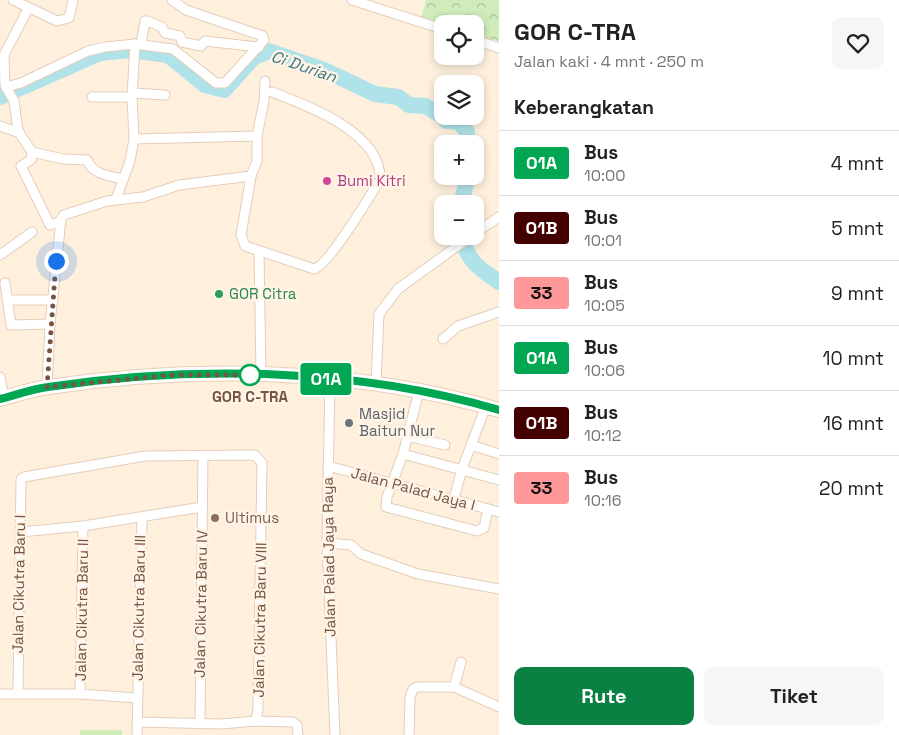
<!DOCTYPE html>
<html lang="id">
<head>
<meta charset="utf-8">
<style>
  body { margin:0; font-family:"Space Grotesk",sans-serif; background:#f6f6f6; color:#222; height:100vh; display:flex; flex-direction:column; font-size:19px; white-space:nowrap }
  * { box-sizing:border-box; margin:0 }
  p { font-size:16px; color:#767676 }
  .icon { flex:none; width:28px; height:28px; fill:none; stroke:currentColor; stroke-width:2; stroke-linecap:round; stroke-linejoin:round }
  .map { position:relative; flex:1; overflow:hidden }
  .panel { display:flex; flex-direction:column; background:#fff; width:400px }
  .panel>* { flex:none }
  .badge { padding:0 10px; border-radius:4px; font-size:18px; line-height:32px }
  .fabs { position:absolute; left:434px; top:15px; display:grid; gap:10px }
  .fabs a { display:grid; place-items:center; width:50px; height:50px; border-radius:10px; background:#fff; box-shadow:0 2px 8px #0003; font-size:25px }
  .you { position:absolute; width:25px; height:25px; margin:-12px; border:4px solid #fff; border-radius:50%; background:#1a73e8; box-shadow:0 0 0 8px #1a73e833 }
  .map>.badge { position:absolute; translate:-50% -50%; box-shadow:0 0 0 2px #fff }
  h2 { padding:0 15px; font-size:19px; line-height:45px }
  .round { display:grid; place-items:center; flex:none; width:52px; height:52px; border-radius:10px; background:#f6f6f6 }
  .overview { display:flex; align-items:center; justify-content:space-between; height:85px; padding:0 15px }
  h1 { font-size:24px; font-weight:600; line-height:38px }
  .primary-button { display:flex; gap:10px; margin-top:auto; padding:10px 15px }
  .primary-button a { flex:1; height:58px; border-radius:10px; background:#0b8043; color:#fff; font-size:20px; font-weight:600; line-height:58px; text-align:center }
  .primary-button a+a { background:#f6f6f6; color:#222 }
  ul { padding:0; list-style:none }
  li { display:flex; align-items:center; gap:15px; height:65px; padding:0 15px; border-top:1px solid #e0e0e0 }
  li div { flex:1 }
  li b { display:block; font-size:19px }
  li em { font-style:normal }
  li .badge { min-width:55px; font-weight:700; text-align:center }
  main { display:flex; flex:1; min-height:0 }
  .map>svg:first-child { display:block }
</style>
</head>
<body>
<main>
<div class="map">
<svg width="499" height="735" viewBox="0 0 499 735">
  <defs>
    <pattern id="forest-crowns" width="20" height="18" patternUnits="userSpaceOnUse" patternTransform="scale(1.25)"><rect width="20" height="18" fill="#d0ecba"/><path d="M2 6a3 3 0 1 1 6 0M12 15a3 3 0 1 1 6 0" fill="none" stroke="#adc299"/></pattern>
  </defs>
  <rect width="100%" height="100%" fill="#fef0dc"/>
  <polygon fill="url(#forest-crowns)" points="426,0 499,0 499,41 475,37 475,24 442,24 442,30 419,26"/>
  <rect fill="#d0ecba" x="80" y="730" width="42" height="5"/>
  <g fill="none" stroke-linecap="round" stroke-linejoin="round">
    <g stroke="#b0e2e9" stroke-width="16">
      <polyline points="0,97 100,53 130,50 168,55 205,85 224,90 254,57 269,51 324,70 375,94 398,97 409,105 425,106 441,115 446,121 459,122 467,132 468,144"/>
      <polyline points="461,204 468,176"/>
      <path d="M461,236C468,261 478,268 499,282"/>
    </g>
    <defs>
      <g id="street">
        <polyline points="13,0 57,21 69,18 73,0"/>
        <polyline points="352,0 442,29"/>
        <polyline points="28,9 4,55 5,85 14,101 18,131 32,152 31,160 21,166 50,225 60,222"/>
        <polyline points="475,40 499,48"/>
        <polyline points="141,44 145,21 147,21 162,27 165,33 180,36 182,42 201,46 205,41 259,47"/>
        <path d="M265,81L264,101L257,136V161L251,176L241,235L245,246L314,269C328,266 370,196 380,180C382,133 309,106 272,92"/>
        <polyline points="6,87 21,83 88,51 105,47 135,44 173,49 216,83 225,83 264,40 263,36 186,10 172,0"/>
        <polyline points="134,93 165,95"/>
        <polyline points="92,97 132,97"/>
        <polyline points="0,126 20,133"/>
        <polyline points="134,139 257,136"/>
        <path d="M32,152L63,159L87,160C93,175 110,176 123,179"/>
        <polyline points="116,199 130,161 134,139 132,97 135,44"/>
        <polyline points="475,233 499,217"/>
        <polyline points="259,251 261,376"/>
        <polyline points="0,255 32,232"/>
        <polyline points="5,283 11,325 50,324"/>
        <polyline points="7,300 53,300"/>
        <polyline points="443,339 458,326 499,312"/>
        <polyline points="0,377 4,398"/>
        <polyline points="330,379 327,543 335,735"/>
        <polyline points="376,385 379,314 398,289 471,236"/>
        <polyline points="47,387 50,324 61,219 64,215 107,201 143,197 179,185 251,176"/>
        <polyline points="419,391 403,454 387,497 386,507 477,531 484,528 488,509"/>
        <polyline points="407,436 445,445"/>
        <polyline points="471,445 499,454"/>
        <polyline points="403,454 499,480"/>
        <polyline points="328,466 499,512"/>
        <polyline points="454,499 462,469 486,406"/>
        <polyline points="21,532 83,526 202,507"/>
        <polyline points="327,543 351,545 361,554 418,574 499,589"/>
        <polyline points="461,662 454,687 499,707"/>
        <polyline points="18,693 21,479 24,477 145,456 255,455 262,463 258,708 256,721"/>
        <polyline points="0,694 80,694 137,698"/>
        <polyline points="80,694 83,526"/>
        <polyline points="137,722 221,724 256,721 293,722 297,725 298,735"/>
        <polyline points="200,724 203,455"/>
        <polyline points="137,735 142,518"/>
        <polyline points="409,735 410,697 413,689 417,687 454,687"/>
      </g>
      <path id="secondary" d="M0,399C16,395 32,389 48,387C195,365 355,368 499,410"/>
    </defs>
    <use href="#street" stroke="#e4cdbb" stroke-width="11"/>
    <use href="#secondary" stroke="#eaceb8" stroke-width="16"/>
    <use href="#street" stroke="#fff" stroke-width="9"/>
    <use href="#secondary" stroke="#fff" stroke-width="14"/>
  </g>
  <g fill="none" stroke-linecap="round" stroke-linejoin="round">
    <defs>
      <path id="line" d="M0,399C16,395 32,389 48,387C193,365 358,368 499,410"/>
    </defs>
    <use href="#line" stroke="#fff" stroke-width="11"/>
    <use href="#line" stroke="#00a651" stroke-width="8"/>
    <polyline stroke="#755444" stroke-width="5" stroke-dasharray="0 9" points="56,261 47,387 172,375 250,375"/>
  </g>
  <circle fill="#d1479c" stroke="#fff4e5" stroke-width="2" cx="327" cy="181" r="5"/>
  <circle fill="#2e9e5b" stroke="#fff4e5" stroke-width="2" cx="219" cy="294" r="5"/>
  <circle fill="#fff" stroke="#00a651" stroke-width="2.5" cx="250" cy="375" r="10"/>
  <circle fill="#6b7280" stroke="#fff4e5" stroke-width="2" cx="349" cy="423" r="5"/>
  <circle fill="#8d6e63" stroke="#fff4e5" stroke-width="2" cx="215" cy="518" r="5"/>
  <g text-anchor="middle" stroke-width="5" stroke-linejoin="round" paint-order="stroke">
    <g font-size="15" fill="#b23c85" stroke="#fff4e5" text-anchor="start">
      <text x="337" y="186">Bumi Kitri</text>
    </g>
    <g font-size="15" fill="#27864d" stroke="#fff4e5" text-anchor="start">
      <text x="229" y="299">GOR Citra</text>
    </g>
    <g font-size="15" font-weight="bold" fill="#755444" stroke="#fff4e5">
      <text x="250" y="402">GOR C-TRA</text>
    </g>
    <g font-size="15" fill="#5b616d" stroke="#fff4e5" text-anchor="start">
      <text x="359" y="419">Masjid<tspan x="359" dy="17">Baitun Nur</tspan></text>
    </g>
    <g font-size="15" fill="#755444" stroke="#fff4e5">
      <text transform="translate(413 489) rotate(15)" y="5">Jalan Palad Jaya I</text>
      <text transform="translate(329 557) rotate(-91)" y="5">Jalan Palad Jaya Raya</text>
      <text transform="translate(19 584) rotate(-89)" y="5">Jalan Cikutra Baru I</text>
      <text transform="translate(201 604) rotate(-89)" y="5">Jalan Cikutra Baru IV</text>
      <text transform="translate(139 608) rotate(-89)" y="5">Jalan Cikutra Baru III</text>
      <text transform="translate(82 610) rotate(-89)" y="5">Jalan Cikutra Baru II</text>
      <text transform="translate(260 620) rotate(-89)" y="5">Jalan Cikutra Baru VIII</text>
    </g>
    <g font-size="15" fill="#785e54" stroke="#fff4e5" text-anchor="start">
      <text x="225" y="523">Ultimus</text>
    </g>
    <g font-size="16" font-style="italic" fill="#397a84" stroke="#fff4e5">
      <text transform="translate(304 66) rotate(19)" y="6">Ci Durian</text>
    </g>
  </g>
</svg>
<div class="fabs">
<a><svg class="icon" aria-label="locate" viewBox="0 0 24 24"><circle cx="12" cy="12" r="6"/><path d="M12 2v4M12 18v4M2 12h4M18 12h4"/></svg></a>
<a><svg class="icon" aria-label="layers" viewBox="0 0 24 24"><path d="M12 4l9 5-9 5-9-5zM3 14l9 5 9-5"/></svg></a>
<a>+</a>
<a>−</a>
</div>
<div class="you" style="left:56px;top:261px"></div>
<b class="badge" style="left:326px;top:379px;background:#00a651;color:#fff">01A</b>
</div>
<section class="panel">
<div class="overview"><div><h1>GOR C-TRA</h1><p>Jalan kaki · 4 mnt · 250 m</p></div><a class="round"><svg class="icon" aria-label="heart" viewBox="0 0 24 24"><path d="M12 20l-8-8c-3-5 5-10 8-4 3-6 11-1 8 4z"/></svg></a></div>
<h2>Keberangkatan</h2>
<ul>
<li><span class="badge" style="background:#00a651;color:#fff">01A</span><div><b>Bus</b><p>10:00</p></div><em>4 mnt</em></li>
<li><span class="badge" style="background:#400;color:#fff">01B</span><div><b>Bus</b><p>10:01</p></div><em>5 mnt</em></li>
<li><span class="badge" style="background:#f99;color:#111">33</span><div><b>Bus</b><p>10:05</p></div><em>9 mnt</em></li>
<li><span class="badge" style="background:#00a651;color:#fff">01A</span><div><b>Bus</b><p>10:06</p></div><em>10 mnt</em></li>
<li><span class="badge" style="background:#400;color:#fff">01B</span><div><b>Bus</b><p>10:12</p></div><em>16 mnt</em></li>
<li><span class="badge" style="background:#f99;color:#111">33</span><div><b>Bus</b><p>10:16</p></div><em>20 mnt</em></li>
</ul>
<div class="primary-button"><a>Rute</a><a>Tiket</a></div>
</section>
</main>
</body>
</html>
